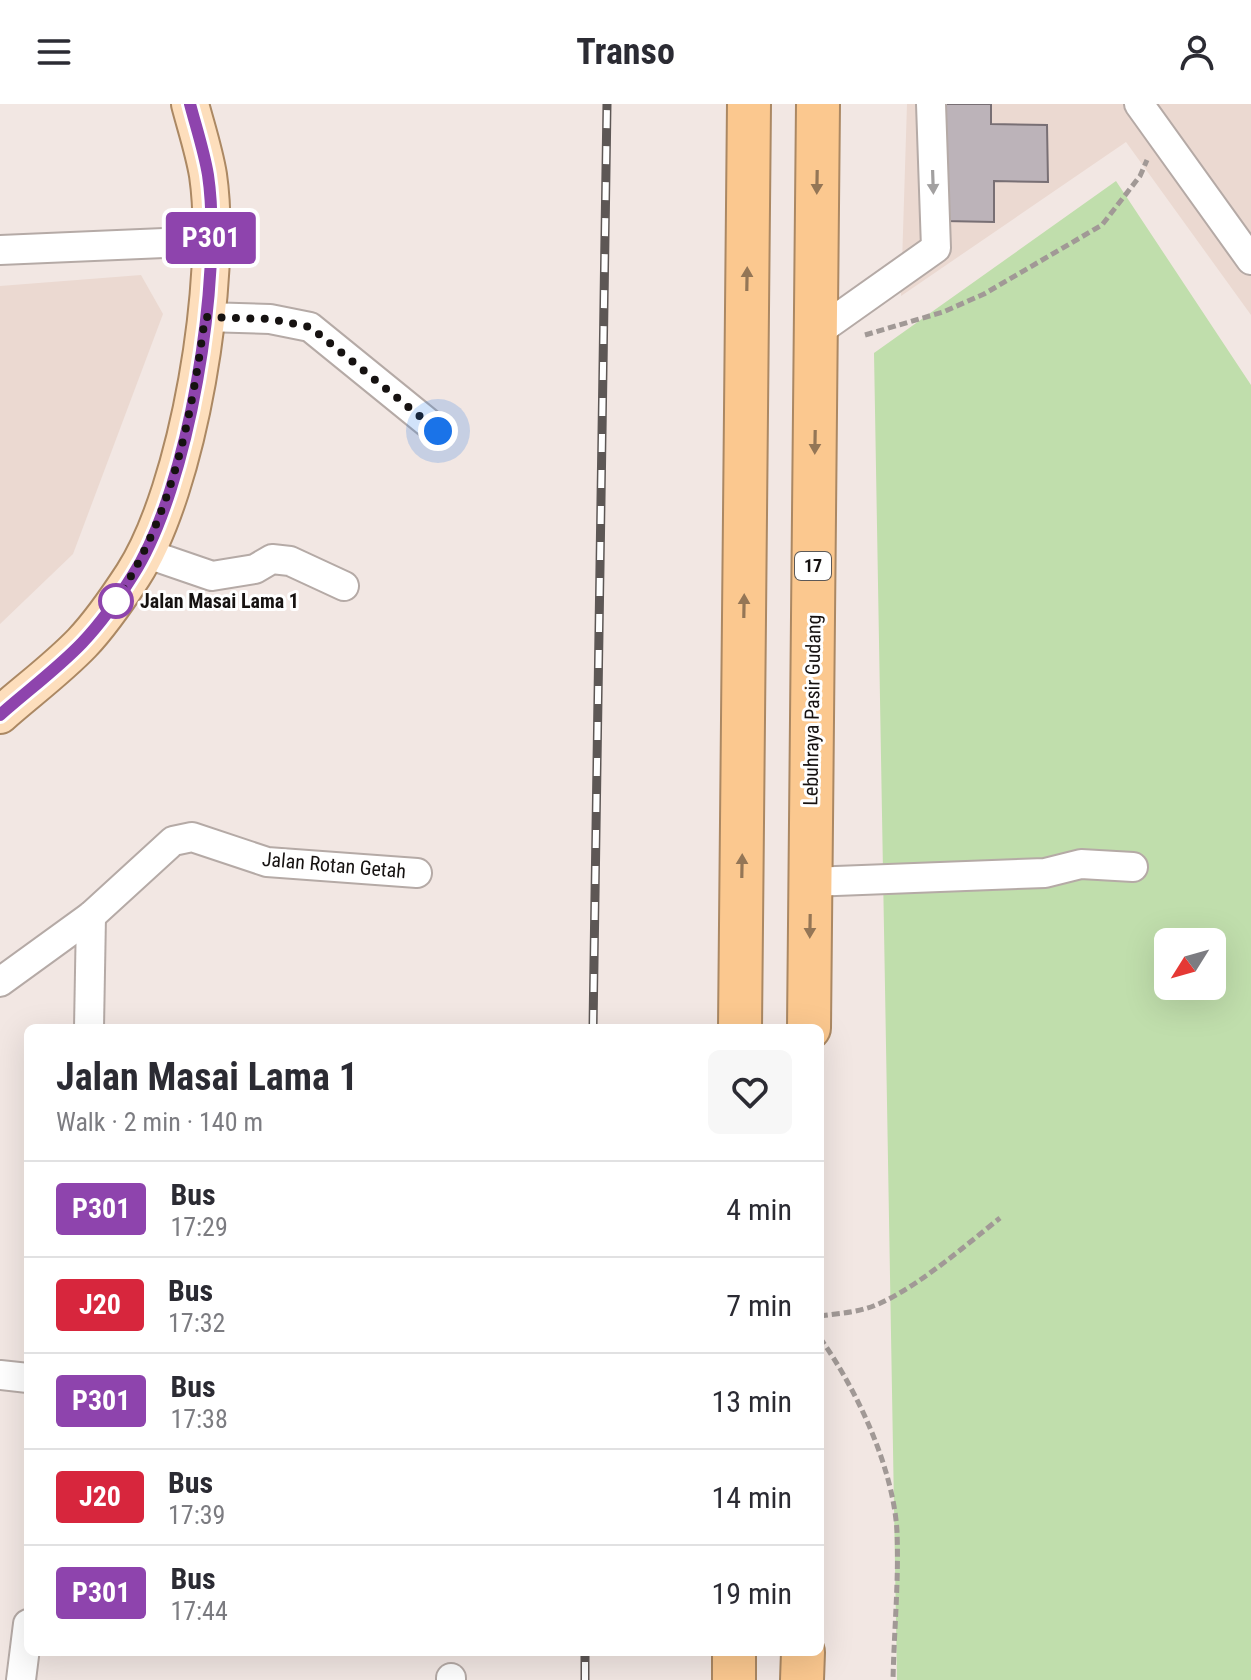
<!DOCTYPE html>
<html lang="en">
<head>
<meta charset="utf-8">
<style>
  body { margin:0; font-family:"Roboto Condensed",sans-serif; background:#f7f7f7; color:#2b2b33; height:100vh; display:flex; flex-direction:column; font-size:30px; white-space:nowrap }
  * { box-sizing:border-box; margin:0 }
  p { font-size:26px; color:#7c7c81 }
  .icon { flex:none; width:44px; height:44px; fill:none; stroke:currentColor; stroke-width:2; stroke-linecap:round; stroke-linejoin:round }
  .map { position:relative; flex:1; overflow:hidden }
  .sheet { position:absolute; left:24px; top:920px; width:800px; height:632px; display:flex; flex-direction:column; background:#fff; border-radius:12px; box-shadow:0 8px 32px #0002 }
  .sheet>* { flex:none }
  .badge { padding:0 16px; border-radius:6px; font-size:28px; line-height:52px }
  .needle { width:52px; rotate:233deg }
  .buttons { position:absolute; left:1154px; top:824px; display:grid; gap:16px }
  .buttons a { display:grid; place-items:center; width:72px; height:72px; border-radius:12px; background:#fff; box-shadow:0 8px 32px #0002; font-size:40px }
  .you { position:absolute; width:40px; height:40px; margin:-20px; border:6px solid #fff; border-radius:50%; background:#1a73e8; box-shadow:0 0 0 12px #1a73e833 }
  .map>.badge { position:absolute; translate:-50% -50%; box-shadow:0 0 0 4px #fff }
  .round { display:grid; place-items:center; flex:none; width:84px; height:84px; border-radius:12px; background:#f7f7f7 }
  .overview { display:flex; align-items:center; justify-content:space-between; height:136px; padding:0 32px }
  h1 { font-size:38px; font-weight:700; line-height:60px }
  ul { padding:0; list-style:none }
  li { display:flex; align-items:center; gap:24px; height:96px; padding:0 32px; border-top:2px solid #e1e1e2 }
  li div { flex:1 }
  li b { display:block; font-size:30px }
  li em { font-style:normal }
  li .badge { min-width:88px; font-weight:700; text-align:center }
  header { display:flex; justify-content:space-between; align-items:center; height:104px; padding:0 32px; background:#fff; font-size:36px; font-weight:700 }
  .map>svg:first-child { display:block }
</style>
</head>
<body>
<header><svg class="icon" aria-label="menu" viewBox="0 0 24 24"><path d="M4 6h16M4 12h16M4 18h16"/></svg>Transo<svg class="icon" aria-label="person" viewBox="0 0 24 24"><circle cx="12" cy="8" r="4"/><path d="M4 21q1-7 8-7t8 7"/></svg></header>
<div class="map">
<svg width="1251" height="1576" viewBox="0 0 1251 1576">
  <rect width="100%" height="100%" fill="#f2e7e3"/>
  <g fill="#ebd9d1">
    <polygon points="907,0 1251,0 1251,211 1126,38 901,192"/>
    <polygon points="141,171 163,210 73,450 0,520 0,182"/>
  </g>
  <path fill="#c0deac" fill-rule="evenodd" d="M1116,77L1251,281V1576H897L874,249ZM1168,838H1212V882H1168Z"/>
  <polygon fill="#bcb3b9" stroke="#786f74" stroke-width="2" points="943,0 991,0 991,20 1047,21 1048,78 994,77 994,118 945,117"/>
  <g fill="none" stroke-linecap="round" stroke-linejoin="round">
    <defs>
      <g id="minor">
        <polyline points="1139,0 1251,156"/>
        <polyline points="0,146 211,137"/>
        <polyline points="205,213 270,215 310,223 438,327"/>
        <polyline points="816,229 936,144 931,0"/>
        <polyline points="145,449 212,472 255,465 272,455 290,457 344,482"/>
        <polyline points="810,778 1045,769 1081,760 1133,763"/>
        <polyline points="0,878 91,812 173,737 192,733 267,758 417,769"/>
        <polyline points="89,924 91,812"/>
        <polyline points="0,1271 28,1274"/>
        <polyline points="21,1576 28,1520"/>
        <polyline points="451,1576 451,1574"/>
      </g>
      <path id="major" d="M0,611C27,587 57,565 82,539C101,519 118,494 133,471C189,384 223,173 208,71C204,47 196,23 190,0"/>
      <g id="highway">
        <polyline points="740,924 749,0"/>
        <polyline points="809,924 818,0"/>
        <polyline points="734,1576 734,1548"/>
        <polyline points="802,1576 803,1548"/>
      </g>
    </defs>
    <use href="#minor" stroke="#b5aaa6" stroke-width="32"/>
    <use href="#major" stroke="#ab8863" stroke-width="40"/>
    <use href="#highway" stroke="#ab8863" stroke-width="46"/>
    <g stroke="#a19996" stroke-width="5" stroke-dasharray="8 4" stroke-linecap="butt">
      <polyline points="865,231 943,208 984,190 1102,121 1140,72 1147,56"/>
      <path d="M820,1212C834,1210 850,1209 864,1205C904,1195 966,1141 1000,1114"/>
      <path d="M820,1234C857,1286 893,1363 897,1427C899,1476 894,1527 893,1576"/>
    </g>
    <use href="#minor" stroke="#fff" stroke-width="28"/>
    <use href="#major" stroke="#fddebc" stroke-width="36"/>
    <use href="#highway" stroke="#fbc88f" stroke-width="42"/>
    <defs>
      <g id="rail">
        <polyline points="593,924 607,0"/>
        <polyline points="585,1576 585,1548"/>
      </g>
    </defs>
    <use href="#rail" stroke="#5d5755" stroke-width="9"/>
    <use href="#rail" stroke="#fff" stroke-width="6" stroke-dasharray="18" stroke-linecap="butt"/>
  </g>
  <defs><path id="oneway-solid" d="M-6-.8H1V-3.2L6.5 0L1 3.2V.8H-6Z" transform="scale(2)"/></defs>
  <g fill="#947656">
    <use href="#oneway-solid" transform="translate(817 78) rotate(91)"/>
    <use href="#oneway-solid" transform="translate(747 175) rotate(-89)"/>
    <use href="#oneway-solid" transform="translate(815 338) rotate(91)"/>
    <use href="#oneway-solid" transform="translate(744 502) rotate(-89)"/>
    <use href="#oneway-solid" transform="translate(742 762) rotate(-89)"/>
    <use href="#oneway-solid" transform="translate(810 822) rotate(91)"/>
  </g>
  <use fill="#a2a0a0" href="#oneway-solid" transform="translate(933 78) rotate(88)"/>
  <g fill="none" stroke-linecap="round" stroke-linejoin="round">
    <defs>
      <path id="line" d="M0,611C27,587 57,565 82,539C101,519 118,495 133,471C189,384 223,173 208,71C204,47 196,23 190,0"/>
    </defs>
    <use href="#line" stroke="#fff" stroke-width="18"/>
    <use href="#line" stroke="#8e44ad" stroke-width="12"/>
    <path stroke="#161211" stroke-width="8" stroke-dasharray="0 14.4" d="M116,497C173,409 191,316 205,213L270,215L310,223L438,327"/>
  </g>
  <circle fill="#fff" stroke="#8e44ad" stroke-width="4" cx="116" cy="497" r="16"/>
  <g text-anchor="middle" stroke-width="6" stroke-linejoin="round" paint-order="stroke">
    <rect fill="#fff" stroke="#5c5958" stroke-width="2" x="795" y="448" width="36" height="28" rx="6"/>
    <g font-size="18" font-weight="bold" fill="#161211">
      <text x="813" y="468">17</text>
    </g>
    <g font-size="20" font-weight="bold" fill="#161211" stroke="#fff" text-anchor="start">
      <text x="140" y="504">Jalan Masai Lama 1</text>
    </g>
    <g font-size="20" fill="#161211" stroke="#fff">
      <text transform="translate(812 606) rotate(-89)" y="7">Lebuhraya Pasir Gudang</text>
      <text transform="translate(334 761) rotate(5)" y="7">Jalan Rotan Getah</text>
    </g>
  </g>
</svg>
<div class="buttons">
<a><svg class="needle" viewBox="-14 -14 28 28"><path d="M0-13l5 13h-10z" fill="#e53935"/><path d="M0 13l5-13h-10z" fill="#7c7c81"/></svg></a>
</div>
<div class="you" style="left:438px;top:327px"></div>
<b class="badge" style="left:211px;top:134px;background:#8e44ad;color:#fff">P301</b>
<section class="sheet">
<div class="overview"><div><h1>Jalan Masai Lama 1</h1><p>Walk · 2 min · 140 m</p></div><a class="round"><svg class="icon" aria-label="heart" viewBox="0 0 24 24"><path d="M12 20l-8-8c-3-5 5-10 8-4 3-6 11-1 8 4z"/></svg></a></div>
<ul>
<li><span class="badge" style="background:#8e44ad;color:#fff">P301</span><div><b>Bus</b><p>17:29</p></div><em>4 min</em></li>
<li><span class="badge" style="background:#d7263d;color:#fff">J20</span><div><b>Bus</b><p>17:32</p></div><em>7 min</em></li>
<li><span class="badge" style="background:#8e44ad;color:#fff">P301</span><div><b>Bus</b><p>17:38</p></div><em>13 min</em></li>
<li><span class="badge" style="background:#d7263d;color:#fff">J20</span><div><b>Bus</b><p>17:39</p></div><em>14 min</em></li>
<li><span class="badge" style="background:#8e44ad;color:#fff">P301</span><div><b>Bus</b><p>17:44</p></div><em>19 min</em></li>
</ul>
</section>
</div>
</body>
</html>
